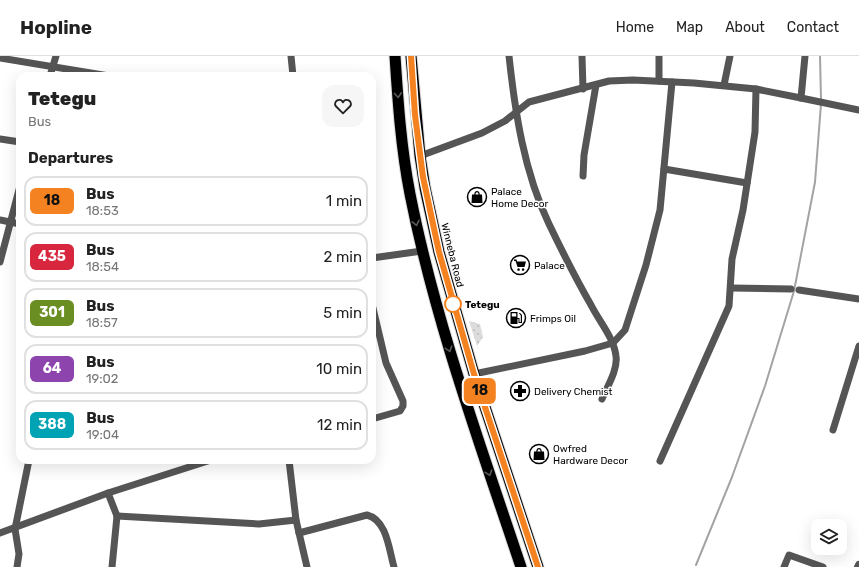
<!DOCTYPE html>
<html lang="en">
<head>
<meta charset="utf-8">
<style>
  body { margin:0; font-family:Rubik,sans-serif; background:#f6f6f6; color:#222; height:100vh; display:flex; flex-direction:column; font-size:15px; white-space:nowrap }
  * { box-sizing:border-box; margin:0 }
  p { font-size:13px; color:#767676 }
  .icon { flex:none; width:22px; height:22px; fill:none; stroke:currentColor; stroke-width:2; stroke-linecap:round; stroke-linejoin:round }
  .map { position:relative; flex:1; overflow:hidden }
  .details { position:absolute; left:16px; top:16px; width:360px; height:392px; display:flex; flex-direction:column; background:#fff; border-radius:12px; box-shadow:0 4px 16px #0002 }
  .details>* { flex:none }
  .badge { padding:0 8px; border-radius:6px; font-size:14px; line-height:26px }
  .buttons { position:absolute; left:811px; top:463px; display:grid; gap:8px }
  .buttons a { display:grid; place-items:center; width:36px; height:36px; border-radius:8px; background:#fff; box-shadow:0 4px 16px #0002; font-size:20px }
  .map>.badge { position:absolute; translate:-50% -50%; box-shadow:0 0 0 2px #fff }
  h2 { padding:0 12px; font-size:15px; line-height:36px }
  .round { display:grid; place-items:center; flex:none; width:42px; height:42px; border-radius:12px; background:#f6f6f6 }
  .headline { display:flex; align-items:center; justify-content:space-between; height:68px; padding:0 12px }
  h1 { font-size:19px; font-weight:800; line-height:30px }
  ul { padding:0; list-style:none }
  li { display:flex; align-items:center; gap:12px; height:50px; margin:0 8px 6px; padding:0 4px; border:2px solid #e0e0e0; border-radius:12px }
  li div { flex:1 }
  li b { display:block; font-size:15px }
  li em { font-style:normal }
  li .badge { min-width:44px; font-weight:700; text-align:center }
  header { display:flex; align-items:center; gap:24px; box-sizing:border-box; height:56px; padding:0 20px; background:#fff; border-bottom:1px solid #e0e0e0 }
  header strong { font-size:19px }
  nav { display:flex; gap:22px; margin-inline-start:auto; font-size:14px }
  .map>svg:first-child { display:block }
</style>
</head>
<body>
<header>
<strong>Hopline</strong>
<nav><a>Home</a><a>Map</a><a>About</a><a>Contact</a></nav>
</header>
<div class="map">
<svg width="859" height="511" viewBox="0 0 859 511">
  <defs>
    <pattern id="grass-dots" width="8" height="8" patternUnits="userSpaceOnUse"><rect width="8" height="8" fill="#dcdcdc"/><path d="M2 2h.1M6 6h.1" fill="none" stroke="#bbb" stroke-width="1.8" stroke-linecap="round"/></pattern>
  </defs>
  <rect width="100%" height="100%" fill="#fff"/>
  <polygon fill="url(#grass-dots)" points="469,265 480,268 483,281 477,290"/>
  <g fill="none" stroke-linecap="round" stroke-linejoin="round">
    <g stroke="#a3a3a3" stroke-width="2">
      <polyline points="820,0 821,43"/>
      <polyline points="696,509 732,421 765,330 794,235 815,126 821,48"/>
    </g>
    <defs>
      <g id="trunk">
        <path d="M395,0C398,46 401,92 410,138C435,265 480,388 521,511"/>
        <polyline points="411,0 420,100 425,132 439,196 474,318 538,511"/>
      </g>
    </defs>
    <use href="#trunk" stroke="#dbdbdb" stroke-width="13"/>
    <g stroke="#555" stroke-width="7">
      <polyline points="291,0 293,20"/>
      <path d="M509,0C515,56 524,116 549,168C562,195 576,223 591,249C599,265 614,282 616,300C618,314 607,331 602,343"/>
      <polyline points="582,0 583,33"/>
      <polyline points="0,2 109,20"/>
      <polyline points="50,20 56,0"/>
      <polyline points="659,25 659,0"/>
      <polyline points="724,29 730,0"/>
      <polyline points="801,42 859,54"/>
      <polyline points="0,83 20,86"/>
      <polyline points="420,100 482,77 505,65 529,46 609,25 633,24 694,27 756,33 801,42 805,0"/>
      <polyline points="664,113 747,127"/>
      <polyline points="583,120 584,99 596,29"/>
      <polyline points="0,164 20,168"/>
      <polyline points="372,202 422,195"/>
      <polyline points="0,206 20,130"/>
      <polyline points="731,232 791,233"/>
      <polyline points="799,234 859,243"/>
      <polyline points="372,248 386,307 403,345 403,350 400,355 372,363"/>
      <polyline points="474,318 585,295 613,287 625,274 646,209 660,154 672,26"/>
      <polyline points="833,374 859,290"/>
      <polyline points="289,404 296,464 307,511"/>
      <polyline points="660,405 729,250 732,203 743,154 755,76 756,33"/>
      <polyline points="108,437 117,460 112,511"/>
      <polyline points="117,460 259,468 296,464"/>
      <polyline points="0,477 108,437 211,404"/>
      <path d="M299,477L367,459C387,464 389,494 394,511"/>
      <polyline points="17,511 19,498 15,473 29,404"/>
      <polyline points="784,511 789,499 823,511"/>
    </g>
    <polyline stroke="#555" stroke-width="8" points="858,511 859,509"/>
    <use href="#trunk" stroke="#000" stroke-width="11"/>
  </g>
  <defs><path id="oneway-chevron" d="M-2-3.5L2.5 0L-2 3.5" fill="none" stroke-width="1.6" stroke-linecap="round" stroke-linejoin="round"/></defs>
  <g stroke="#595959">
    <use href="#oneway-chevron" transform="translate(398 39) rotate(86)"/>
    <use href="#oneway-chevron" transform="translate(416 167) rotate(78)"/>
    <use href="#oneway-chevron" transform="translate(449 293) rotate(73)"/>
    <use href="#oneway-chevron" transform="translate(489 417) rotate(71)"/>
  </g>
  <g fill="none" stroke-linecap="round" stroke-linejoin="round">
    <defs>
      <polyline id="line" points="411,0 415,59 423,121 439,196 474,318 538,511"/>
    </defs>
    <use href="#line" stroke="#fff" stroke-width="9"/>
    <use href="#line" stroke="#f58220" stroke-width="6"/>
  </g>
  <defs>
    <symbol id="shop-ring" viewBox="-11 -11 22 22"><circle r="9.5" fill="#fff" stroke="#000" stroke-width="1.5"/><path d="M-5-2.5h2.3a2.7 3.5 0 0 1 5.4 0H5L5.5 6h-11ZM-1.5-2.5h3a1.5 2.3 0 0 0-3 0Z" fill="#000"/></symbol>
    <symbol id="supermarket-ring" viewBox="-11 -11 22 22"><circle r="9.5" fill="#fff" stroke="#000" stroke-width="1.5"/><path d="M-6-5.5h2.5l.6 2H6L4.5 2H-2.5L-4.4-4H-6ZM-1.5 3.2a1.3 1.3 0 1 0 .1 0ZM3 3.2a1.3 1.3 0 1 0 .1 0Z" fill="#000"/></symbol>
    <symbol id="fuel-ring" viewBox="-11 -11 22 22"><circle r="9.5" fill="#fff" stroke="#000" stroke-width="1.5"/><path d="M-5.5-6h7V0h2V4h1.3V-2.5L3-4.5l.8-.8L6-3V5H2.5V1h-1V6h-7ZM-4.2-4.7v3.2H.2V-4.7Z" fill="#000"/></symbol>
    <symbol id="pharmacy-ring" viewBox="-11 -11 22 22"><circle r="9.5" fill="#fff" stroke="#000" stroke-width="1.5"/><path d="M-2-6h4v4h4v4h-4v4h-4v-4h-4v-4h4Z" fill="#000"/></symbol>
  </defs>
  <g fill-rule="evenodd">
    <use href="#shop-ring" x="466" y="130" width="22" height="22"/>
    <use href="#supermarket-ring" x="509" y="198" width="22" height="22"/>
    <use href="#fuel-ring" x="505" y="251" width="22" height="22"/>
    <use href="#pharmacy-ring" x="509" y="324" width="22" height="22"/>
    <use href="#shop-ring" x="528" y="387" width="22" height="22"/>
  </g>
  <circle fill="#fff" stroke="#f58220" stroke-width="2" cx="453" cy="248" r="8"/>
  <g text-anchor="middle" stroke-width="3" stroke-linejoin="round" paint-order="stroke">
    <g font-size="10" fill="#000" stroke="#fff" text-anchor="start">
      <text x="491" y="139">Palace<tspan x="491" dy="12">Home Decor</tspan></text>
      <text x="534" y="213">Palace</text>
      <text x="530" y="266">Frimps Oil</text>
      <text x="534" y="339">Delivery Chemist</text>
      <text x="553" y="396">Owfred<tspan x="553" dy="12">Hardware Decor</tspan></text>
    </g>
    <g font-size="10" fill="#000" stroke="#fff">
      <text transform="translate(453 199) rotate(76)" y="4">Winneba Road</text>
    </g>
    <g font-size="10" font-weight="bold" fill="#000" stroke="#fff" text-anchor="start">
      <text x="465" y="252">Tetegu</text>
    </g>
  </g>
</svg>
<div class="buttons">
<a><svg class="icon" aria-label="layers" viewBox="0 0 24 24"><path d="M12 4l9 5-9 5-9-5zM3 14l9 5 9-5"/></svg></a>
</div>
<b class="badge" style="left:480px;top:335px;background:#f58220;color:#111">18</b>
<section class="details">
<div class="headline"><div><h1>Tetegu</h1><p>Bus</p></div><a class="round"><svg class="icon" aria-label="heart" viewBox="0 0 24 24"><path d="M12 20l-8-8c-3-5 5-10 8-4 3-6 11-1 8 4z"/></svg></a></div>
<h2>Departures</h2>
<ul>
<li><span class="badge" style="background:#f58220;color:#111">18</span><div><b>Bus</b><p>18:53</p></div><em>1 min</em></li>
<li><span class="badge" style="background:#d7263d;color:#fff">435</span><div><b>Bus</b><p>18:54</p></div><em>2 min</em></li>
<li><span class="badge" style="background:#6b8e23;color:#fff">301</span><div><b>Bus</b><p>18:57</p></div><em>5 min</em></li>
<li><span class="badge" style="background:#8e44ad;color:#fff">64</span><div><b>Bus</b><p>19:02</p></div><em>10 min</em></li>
<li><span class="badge" style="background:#00a3b4;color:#fff">388</span><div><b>Bus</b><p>19:04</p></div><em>12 min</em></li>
</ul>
</section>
</div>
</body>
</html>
